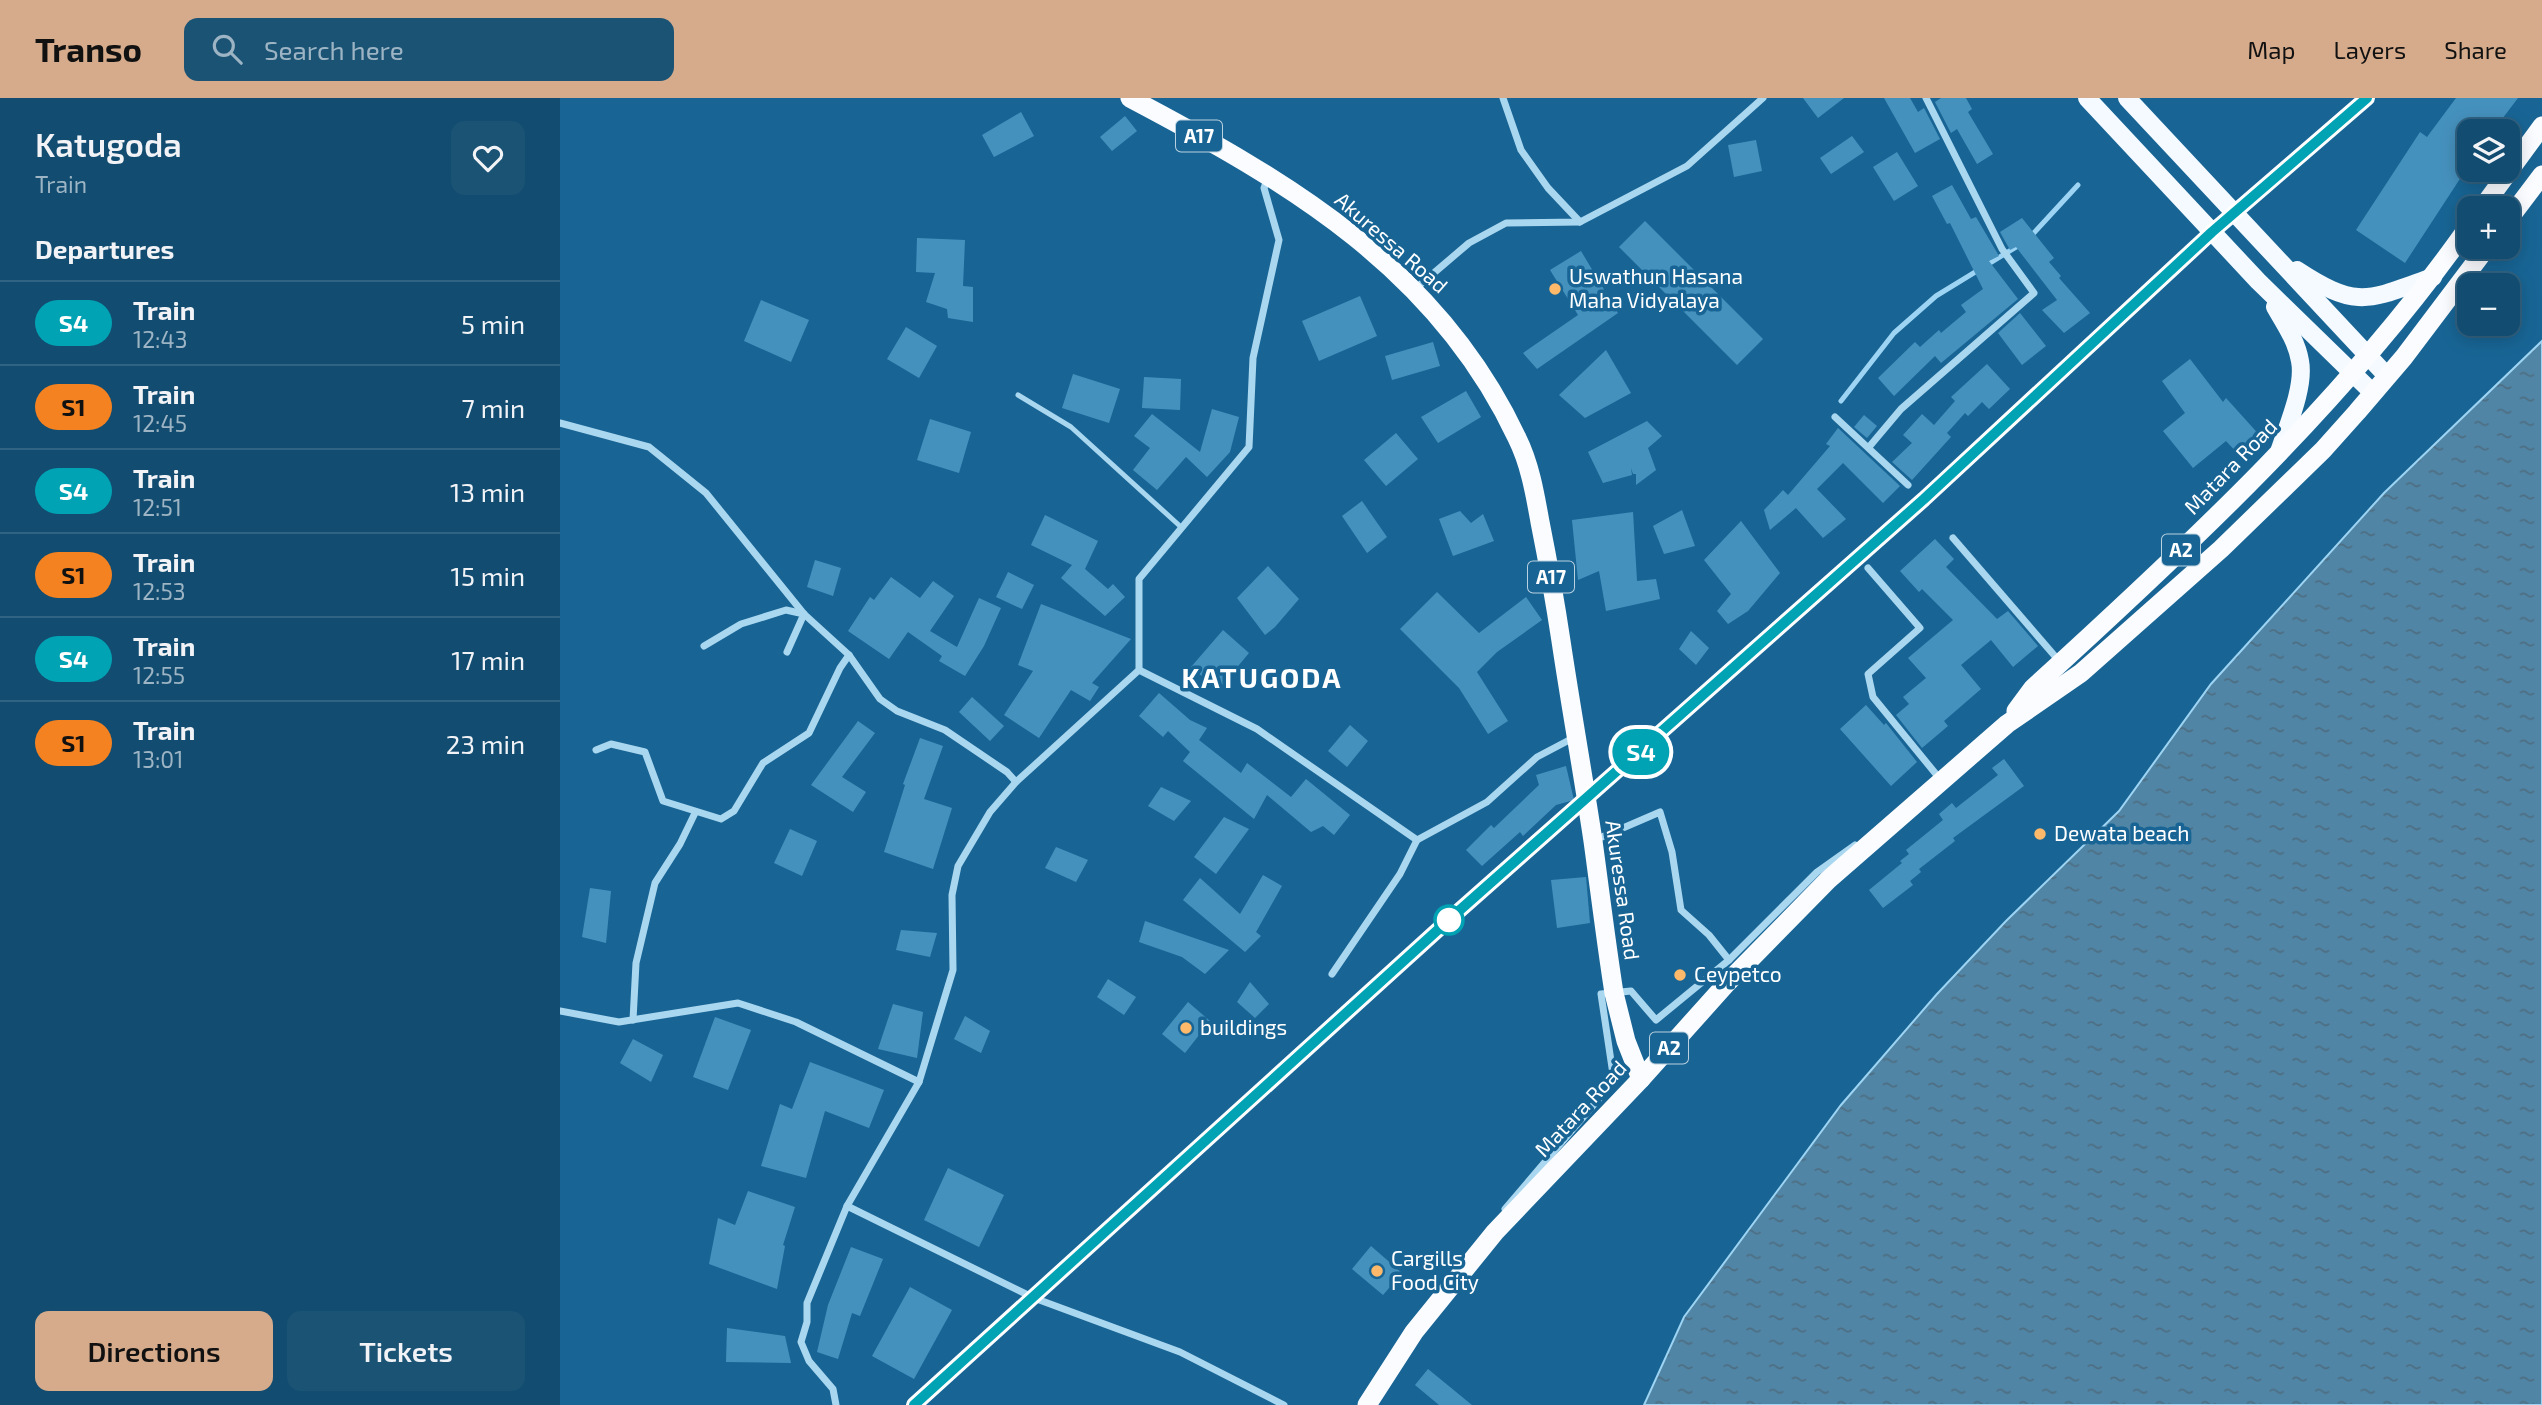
<!DOCTYPE html>
<html lang="en">
<head>
<meta charset="utf-8">
<style>
  body { margin:0; font-family:"Exo 2",sans-serif; background:#1b5375; color:#f1f3f6; height:100vh; display:flex; flex-direction:column; font-size:26px; white-space:nowrap }
  * { box-sizing:border-box; margin:0 }
  p { font-size:23px; color:#9cb4c3 }
  .icon { flex:none; width:38px; height:38px; fill:none; stroke:currentColor; stroke-width:2; stroke-linecap:round; stroke-linejoin:round }
  .map { position:relative; flex:1; overflow:hidden }
  .sheet { display:flex; flex-direction:column; background:#124c70; width:560px }
  .sheet>* { flex:none }
  .badge { padding:0 14px; border-radius:23px; font-size:24px; line-height:46px }
  .tools { position:absolute; left:1897px; top:21px; display:grid; gap:14px }
  .tools a { display:grid; place-items:center; width:63px; height:63px; border-radius:14px; background:#124c70; box-shadow:0 4px 18px #0003,0 0 0 2px #316383; font-size:35px }
  .map>.badge { position:absolute; translate:-50% -50%; box-shadow:0 0 0 4px #fff }
  h2 { padding:0 35px; font-size:26px; line-height:63px }
  .round { display:grid; place-items:center; flex:none; width:74px; height:74px; border-radius:14px; background:#1b5375 }
  .head { display:flex; align-items:center; justify-content:space-between; height:119px; padding:0 35px }
  h1 { font-size:33px; font-weight:600; line-height:52px }
  .button { display:flex; gap:14px; margin-top:auto; padding:14px 35px }
  .button a { flex:1; height:80px; border-radius:14px; background:#d6ab8b; color:#111; font-size:28px; font-weight:600; line-height:80px; text-align:center }
  .button a+a { background:#1b5375; color:#f1f3f6 }
  ul { padding:0; list-style:none }
  li { display:flex; align-items:center; gap:21px; height:84px; padding:0 35px; border-top:2px solid #316383 }
  li div { flex:1 }
  li b { display:block; font-size:26px }
  li em { font-style:normal }
  li .badge { min-width:77px; font-weight:700; text-align:center }
  header { display:flex; align-items:center; gap:42px; box-sizing:border-box; height:98px; padding:0 35px; background:#d6ab8b; color:#111 }
  header strong { font-size:33px }
  nav { display:flex; gap:38px; margin-inline-start:auto; font-size:24px }
  .search { width:490px; height:63px; background:#1b5375; display:flex; align-items:center; gap:18px; box-sizing:border-box; padding:0 24px; border-radius:14px; color:#9cb4c3; font-size:26px }
  main { display:flex; flex:1; min-height:0 }
  .map>svg:first-child { display:block }
</style>
</head>
<body>
<header>
<strong>Transo</strong>
<div class="search"><svg class="icon" aria-label="search" viewBox="0 0 24 24"><circle cx="10" cy="10" r="6"/><path d="M15 15l6 6"/></svg>Search here</div>
<nav><a>Map</a><a>Layers</a><a>Share</a></nav>
</header>
<main>
<section class="sheet">
<div class="head"><div><h1>Katugoda</h1><p>Train</p></div><a class="round"><svg class="icon" aria-label="heart" viewBox="0 0 24 24"><path d="M12 20l-8-8c-3-5 5-10 8-4 3-6 11-1 8 4z"/></svg></a></div>
<h2>Departures</h2>
<ul>
<li><span class="badge" style="background:#00a3b4;color:#fff">S4</span><div><b>Train</b><p>12:43</p></div><em>5 min</em></li>
<li><span class="badge" style="background:#f58220;color:#111">S1</span><div><b>Train</b><p>12:45</p></div><em>7 min</em></li>
<li><span class="badge" style="background:#00a3b4;color:#fff">S4</span><div><b>Train</b><p>12:51</p></div><em>13 min</em></li>
<li><span class="badge" style="background:#f58220;color:#111">S1</span><div><b>Train</b><p>12:53</p></div><em>15 min</em></li>
<li><span class="badge" style="background:#00a3b4;color:#fff">S4</span><div><b>Train</b><p>12:55</p></div><em>17 min</em></li>
<li><span class="badge" style="background:#f58220;color:#111">S1</span><div><b>Train</b><p>13:01</p></div><em>23 min</em></li>
</ul>
<div class="button"><a>Directions</a><a>Tickets</a></div>
</section>
<div class="map">
<svg width="1982" height="1307" viewBox="0 0 1982 1307">
  <defs>
    <pattern id="water-ripples" width="26" height="14" patternUnits="userSpaceOnUse" patternTransform="scale(1.75)"><rect width="26" height="14" fill="#5085a6"/><path d="M2 4q2-2 4 0t4 0M15 11q2-2 4 0t4 0" fill="none" stroke="#4e6e82"/></pattern>
  </defs>
  <rect width="100%" height="100%" fill="#186595"/>
  <polygon fill="url(#water-ripples)" stroke="#9dd4f3" stroke-width="2" points="1982,243 1982,1307 1084,1307 1124,1219 1281,1007 1377,896 1446,823 1559,713 1651,586 1824,395"/>
  <g fill="none" stroke-linecap="round" stroke-linejoin="round">
    <g stroke="#9dd4f3" stroke-width="5">
      <polyline points="1471,138 1518,87"/>
      <polyline points="1281,303 1334,235 1376,198 1461,146"/>
    </g>
  </g>
  <g fill="#4591be">
    <polygon points="1243,0 1284,0 1258,20"/>
    <polygon points="1324,0 1350,0 1358,14 1364,10 1380,41 1355,55"/>
    <polygon points="1381,0 1406,0 1412,11 1408,14 1433,56 1417,66 1397,31 1391,35 1375,4"/>
    <polygon points="1896,0 1958,0 1933,33 1909,33 1909,67 1845,165 1796,132 1860,34 1867,39"/>
    <polygon points="461,14 474,38 434,59 422,37"/>
    <polygon points="565,18 577,33 552,53 540,39"/>
    <polygon points="1292,38 1304,54 1271,76 1260,60"/>
    <polygon points="1196,42 1202,73 1174,79 1168,47"/>
    <polygon points="1337,54 1358,88 1334,103 1313,69"/>
    <polygon points="1392,87 1411,121 1416,119 1439,158 1429,163 1458,201 1381,265 1375,258 1334,298 1318,280 1355,244 1360,249 1379,232 1381,235 1406,214 1401,207 1423,191 1390,125 1387,126 1372,98"/>
    <polygon points="1462,120 1494,160 1489,164 1501,178 1499,180 1530,215 1504,235 1482,212 1497,202 1456,149 1450,152 1440,134"/>
    <polygon points="1085,123 1203,241 1177,267 1059,149"/>
    <polygon points="357,140 405,142 403,188 413,189 413,224 388,220 387,211 366,204 375,175 356,174"/>
    <polygon points="1021,153 1058,215 977,271 963,255 1018,217 990,172"/>
    <polygon points="800,198 817,238 759,263 742,223"/>
    <polygon points="201,202 249,222 231,264 184,243"/>
    <polygon points="1460,215 1486,248 1462,267 1438,235"/>
    <polygon points="346,229 377,248 359,280 327,261"/>
    <polygon points="873,244 880,268 832,282 825,258"/>
    <polygon points="1046,252 1071,295 1025,320 999,297"/>
    <polygon points="1630,261 1663,304 1666,300 1703,341 1682,360 1666,343 1633,370 1603,333 1625,315 1602,283"/>
    <polygon points="1427,266 1450,291 1429,311 1422,304 1408,318 1405,315 1387,335 1391,339 1352,382 1332,364 1352,345 1343,337 1362,316 1374,327 1395,303 1391,299"/>
    <polygon points="513,276 560,291 549,325 502,310"/>
    <polygon points="584,279 621,281 620,312 582,310"/>
    <polygon points="906,293 921,319 878,345 861,319"/>
    <polygon points="652,311 679,319 670,354 647,379 626,359 597,392 573,372 590,350 574,338 592,316 640,354"/>
    <polygon points="1304,317 1317,328 1307,340 1294,329"/>
    <polygon points="370,321 411,334 399,375 357,362"/>
    <polygon points="1087,323 1102,338 1088,350 1096,372 1076,387 1076,376 1073,376 1071,370 1072,377 1043,385 1028,354"/>
    <polygon points="1278,330 1340,388 1323,405 1283,365 1257,391 1286,421 1263,440 1236,410 1210,432 1204,412 1223,392 1228,397 1270,348 1266,346"/>
    <polygon points="836,335 858,361 826,388 804,362"/>
    <polygon points="802,403 827,439 807,455 782,418"/>
    <polygon points="1122,412 1135,448 1104,456 1093,428"/>
    <polygon points="900,413 911,425 923,416 934,443 893,458 879,421"/>
    <polygon points="1073,414 1077,483 1096,481 1100,501 1046,513 1039,473 1018,482 1012,422"/>
    <polygon points="485,417 538,443 525,471 548,491 553,486 565,499 545,518 501,480 512,467 471,447"/>
    <polygon points="1181,423 1220,475 1188,513 1168,526 1157,513 1171,496 1144,462"/>
    <polygon points="1375,441 1394,461 1386,469 1437,521 1448,513 1478,548 1453,569 1431,542 1401,567 1421,591 1384,623 1388,628 1362,650 1336,617 1349,606 1343,599 1366,580 1348,560 1393,522 1362,491 1359,494 1340,473"/>
    <polygon points="255,462 281,470 273,498 247,489"/>
    <polygon points="708,468 739,501 715,529 705,537 677,500"/>
    <polygon points="448,474 474,487 462,511 436,499"/>
    <polygon points="331,479 360,500 373,483 394,498 370,533 397,549 419,500 441,510 424,548 405,578 379,563 382,558 348,534 329,561 288,533 310,499 314,502"/>
    <polygon points="877,494 919,535 966,499 982,522 937,554 917,574 948,623 928,636 899,590 840,531"/>
    <polygon points="481,506 571,541 532,585 539,589 530,603 511,592 479,640 444,617 473,573 458,567"/>
    <polygon points="663,532 689,555 658,592 631,569"/>
    <polygon points="1131,533 1149,550 1136,567 1119,551"/>
    <polygon points="599,595 630,622 647,630 639,642 681,675 687,665 731,699 746,681 790,717 774,737 763,728 751,734 707,697 694,721 623,663 630,654 608,633 603,639 579,618"/>
    <polygon points="412,599 444,628 430,643 399,614"/>
    <polygon points="1306,607 1324,627 1326,625 1357,664 1331,688 1280,631"/>
    <polygon points="298,623 315,635 282,679 306,694 293,714 251,687"/>
    <polygon points="790,627 808,643 787,669 768,653"/>
    <polygon points="360,640 383,648 364,701 392,710 373,771 324,754 345,687 343,686"/>
    <polygon points="1444,661 1464,688 1393,740 1395,743 1359,771 1361,774 1350,783 1353,787 1323,810 1309,792 1342,765 1340,763 1349,756 1346,752 1383,722 1379,716 1392,705 1396,710 1438,677 1432,670"/>
    <polygon points="1006,668 1014,702 996,707 963,738 960,734 922,768 906,752 931,727 934,730 979,687 976,677"/>
    <polygon points="601,689 631,703 614,723 588,708"/>
    <polygon points="664,719 689,731 656,776 634,759"/>
    <polygon points="230,731 257,743 242,778 214,765"/>
    <polygon points="496,749 528,762 516,784 485,770"/>
    <polygon points="703,777 722,788 696,834 701,838 685,854 623,802 640,780 680,816"/>
    <polygon points="1026,779 1030,825 997,830 991,782"/>
    <polygon points="30,790 51,793 46,845 22,839"/>
    <polygon points="585,823 669,852 645,876 622,859 579,844"/>
    <polygon points="341,832 377,835 370,859 336,852"/>
    <polygon points="548,881 576,899 564,917 537,899"/>
    <polygon points="690,884 709,906 695,920 677,904"/>
    <polygon points="628,904 650,923 625,955 602,936"/>
    <polygon points="333,906 363,914 357,960 318,951"/>
    <polygon points="405,918 430,933 421,955 394,941"/>
    <polygon points="155,919 191,932 168,992 133,979"/>
    <polygon points="73,941 103,957 91,984 60,965"/>
    <polygon points="250,964 324,992 309,1030 265,1013 246,1080 201,1068 220,1006 232,1011"/>
    <polygon points="388,1070 444,1097 419,1149 364,1122"/>
    <polygon points="188,1093 235,1109 223,1147 225,1148 217,1191 149,1166 158,1120 175,1127"/>
    <polygon points="811,1148 842,1175 823,1197 792,1171"/>
    <polygon points="291,1149 323,1161 300,1218 292,1215 278,1261 257,1254 268,1207"/>
    <polygon points="350,1189 392,1212 354,1281 312,1258"/>
    <polygon points="167,1230 225,1238 231,1265 166,1264"/>
    <polygon points="868,1271 912,1307 879,1307 855,1287"/>
  </g>
  <g fill="none" stroke-linecap="round" stroke-linejoin="round">
    <polyline stroke="#aad7f0" stroke-width="5" points="458,297 511,329 621,429"/>
    <g stroke="#aad7f0" stroke-width="7">
      <polyline points="943,0 961,52 988,90 1020,124"/>
      <polyline points="855,191 909,145 946,125 1020,124 1127,68 1203,0"/>
      <polyline points="1275,319 1348,387"/>
      <polyline points="0,325 89,349 146,395 244,516 289,557 320,601 337,613 385,632 447,674 456,684"/>
      <polyline points="1309,349 1341,311 1474,195 1442,151 1366,0"/>
      <polyline points="1393,440 1500,564"/>
      <polyline points="1308,470 1360,530 1308,576 1313,599 1380,681"/>
      <polyline points="144,548 181,526 226,512 244,516 227,554"/>
      <polyline points="579,572 697,631 857,742"/>
      <polyline points="36,652 51,646 85,654 103,703 161,721 174,713 203,665 249,635 280,570 289,557"/>
      <polyline points="1035,742 1100,714 1112,754 1121,812 1149,837 1169,862"/>
      <polyline points="772,876 840,776 857,742 927,704 977,659 1015,639"/>
      <polyline points="0,913 59,924 178,905 236,924 359,984 287,1108 247,1205 247,1224 241,1244 249,1263 273,1291 276,1307"/>
      <polyline points="73,922 76,865 95,785 120,746 135,715"/>
      <polyline points="359,984 393,872 392,797 398,768 430,714 456,684 579,572 579,481 689,349 693,260 719,142 704,90 708,79"/>
      <polyline points="287,1108 474,1200 620,1254 724,1307"/>
      <polyline points="945,1111 1054,983 1041,896 1071,893 1096,922 1169,862 1257,774 1295,747"/>
    </g>
    <g stroke="#f4faff" stroke-width="18">
      <polyline points="1527,0 1698,183 1812,294"/>
      <polyline points="1567,0 1827,278"/>
      <path d="M1737,172C1798,212 1808,202 1873,179"/>
      <path d="M1715,209C1725,226 1737,244 1740,263C1745,289 1727,329 1719,354"/>
    </g>
    <g stroke="#fafcff" stroke-width="19">
      <path d="M570,0C729,84 878,171 957,340C970,366 975,396 980,424C988,464 995,503 1001,543C1011,610 1023,676 1033,743C1040,794 1046,844 1054,895L1066,943L1081,981"/>
      <polyline points="1922,110 1982,28"/>
      <polyline points="1948,122 1982,77"/>
      <path d="M1456,613L1473,590C1629,448 1787,301 1909,128"/>
      <polyline points="807,1307 854,1234 935,1134 1081,981 1167,885 1268,782 1447,626 1521,575 1661,451 1763,352 1797,314 1844,259 1927,149"/>
    </g>
    <defs>
      <polyline id="rail" points="354,1307 893,819 1364,401 1652,134 1807,0"/>
    </defs>
    <use href="#rail" stroke="#fff" stroke-width="8"/>
    <use href="#rail" stroke="#186595" stroke-width="5" stroke-dasharray="16" stroke-linecap="butt"/>
  </g>
  <g fill="none" stroke-linecap="round" stroke-linejoin="round">
    <defs>
      <polyline id="line" points="354,1307 892,819 1364,401 1652,134 1807,0"/>
    </defs>
    <use href="#line" stroke="#fff" stroke-width="16"/>
    <use href="#line" stroke="#00a3b4" stroke-width="10"/>
  </g>
  <g fill="#ffb96a" stroke="#186595" stroke-width="2.5">
    <circle cx="995" cy="191" r="7"/>
    <circle cx="1480" cy="736" r="7"/>
    <circle cx="1120" cy="877" r="7"/>
    <circle cx="626" cy="930" r="7"/>
    <circle cx="817" cy="1173" r="7"/>
  </g>
  <circle fill="#fff" stroke="#00a3b4" stroke-width="3.5" cx="889" cy="822" r="14"/>
  <g text-anchor="middle" stroke-width="7" stroke-linejoin="round" paint-order="stroke">
    <g fill="#186595" stroke="#bad1df" stroke-width="2">
      <rect x="616" y="22.5" width="46" height="31" rx="5"/>
      <rect x="1602" y="436.5" width="38" height="31" rx="5"/>
      <rect x="968" y="463.5" width="46" height="31" rx="5"/>
      <rect x="1090" y="934.5" width="38" height="31" rx="5"/>
    </g>
    <g font-size="19" font-weight="bold" fill="#fff">
      <text x="639" y="45">A17</text>
      <text x="1621" y="459">A2</text>
      <text x="991" y="486">A17</text>
      <text x="1109" y="957">A2</text>
    </g>
    <g font-size="21" fill="#fff" stroke="#186595">
      <text transform="translate(831 145) rotate(41)" y="7">Akuressa Road</text>
      <text transform="translate(1671 369) rotate(-46)" y="7">Matara Road</text>
      <text transform="translate(1062 792) rotate(82)" y="7">Akuressa Road</text>
      <text transform="translate(1021 1011) rotate(-47)" y="7">Matara Road</text>
    </g>
    <g font-size="21" fill="#fff" stroke="#186595" text-anchor="start">
      <text x="1009" y="186">Uswathun Hasana<tspan x="1009" dy="24">Maha Vidyalaya</tspan></text>
      <text x="1494" y="743">Dewata beach</text>
      <text x="1134" y="884">Ceypetco</text>
      <text x="640" y="937">buildings</text>
      <text x="831" y="1168">Cargills<tspan x="831" dy="24">Food City</tspan></text>
    </g>
    <g font-size="28" font-weight="bold" letter-spacing="2" fill="#fff" stroke="#186595">
      <text x="702" y="590">KATUGODA</text>
    </g>
  </g>
</svg>
<div class="tools">
<a><svg class="icon" aria-label="layers" viewBox="0 0 24 24"><path d="M12 4l9 5-9 5-9-5zM3 14l9 5 9-5"/></svg></a>
<a>+</a>
<a>−</a>
</div>
<b class="badge" style="left:1081px;top:654px;background:#00a3b4;color:#fff">S4</b>
</div>
</main>
</body>
</html>
